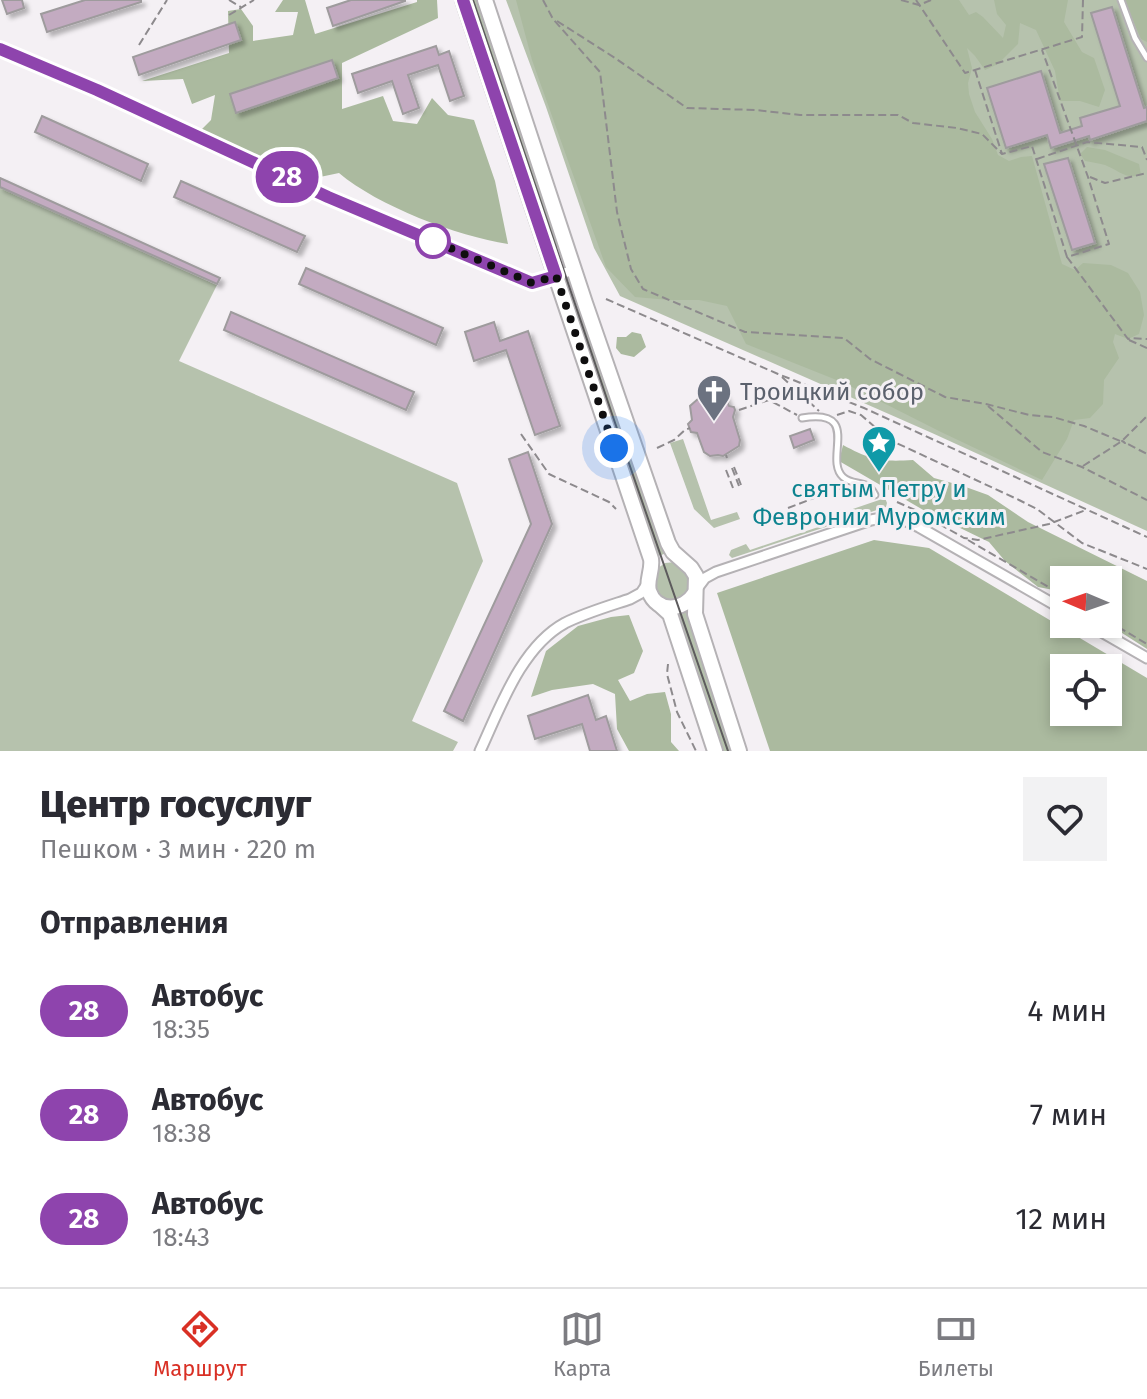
<!DOCTYPE html>
<html lang="ru">
<head>
<meta charset="utf-8">
<style>
  body { margin:0; font-family:"Fira Sans",sans-serif; background:#f2f2f3; color:#2b2b33; height:100vh; display:flex; flex-direction:column; font-size:30px; white-space:nowrap }
  * { box-sizing:border-box; margin:0 }
  p { font-size:26px; color:#7c7c81 }
  .icon { flex:none; width:44px; height:44px; fill:none; stroke:currentColor; stroke-width:2; stroke-linecap:round; stroke-linejoin:round }
  .map { position:relative; height:751px; overflow:hidden }
  .panel { display:flex; flex-direction:column; background:#fff; flex:1 }
  .panel>* { flex:none }
  .badge { padding:0 16px; border-radius:26px; font-size:28px; line-height:52px }
  .needle { width:52px; rotate:272deg }
  .fabs { position:absolute; left:1050px; top:566px; display:grid; gap:16px }
  .fabs a { display:grid; place-items:center; width:72px; height:72px; border-radius:0px; background:#fff; box-shadow:0 4px 12px #0003; font-size:40px }
  .you { position:absolute; width:40px; height:40px; margin:-20px; border:6px solid #fff; border-radius:50%; background:#1a73e8; box-shadow:0 0 0 12px #1a73e833 }
  .map>.badge { position:absolute; translate:-50% -50%; box-shadow:0 0 0 4px #fff }
  h2 { padding:0 40px; font-size:30px; line-height:72px }
  .round { display:grid; place-items:center; flex:none; width:84px; height:84px; border-radius:0px; background:#f2f2f3 }
  .overview { display:flex; align-items:center; justify-content:space-between; height:136px; padding:0 40px }
  h1 { font-size:38px; font-weight:800; line-height:60px }
  ul { padding:0; list-style:none }
  li { display:flex; align-items:center; gap:24px; height:104px; padding:0 40px }
  li div { flex:1 }
  li b { display:block; font-size:30px }
  li em { font-style:normal }
  li .badge { min-width:88px; font-weight:700; text-align:center }
  .menu { display:flex; justify-content:space-around; align-items:center; height:112px; border-top:2px solid #e1e1e2; background:#fff; font-size:22px; color:#7c7c81 }
  .menu a { display:grid; justify-items:center; gap:4px }
  .menu .active { color:#d93025 }
  .map>svg:first-child { display:block }
</style>
</head>
<body>
<div class="map">
<svg width="1147" height="751" viewBox="0 0 1147 751">
  <defs>
    <filter id="shadow"><feDropShadow dx="4" dy="4" stdDeviation="2" flood-color="#0004"/></filter>
  </defs>
  <rect width="100%" height="100%" fill="#f4f0f4"/>
  <g fill="#b6c2ad">
    <polygon points="470,0 480,0 561,244 553,249"/>
    <polygon points="506,0 1147,0 1147,531 932,433 620,296 594,248 546,107"/>
    <polygon points="0,187 217,285 179,361 457,483 483,561 412,721 458,742 453,751 0,751"/>
    <polygon points="582,307 667,553 658,556 575,310"/>
    <polygon points="683,439 711,520 737,512 740,519 714,528 694,509 670,443"/>
    <polygon points="885,498 887,503 886,507 732,558 729,555 731,550 746,544 750,550 845,518 844,512"/>
    <polygon points="676,562 694,578 686,601 659,601 654,595 654,571 665,563"/>
    <polygon points="688,611 736,751 722,751 678,614"/>
  </g>
  <g fill="#abba9f" fill-rule="evenodd">
    <path d="M283,0H305L315,34L417,2V0H437L438,18L342,63V109L383,96L393,121L417,124L432,98L448,115L474,120L495,181L508,244C457,236 378,206 339,173L320,177L290,171L278,157L259,159L235,151L227,141L197,134L211,120L215,95L192,104L183,79L142,81L229,53L228,11L241,9L253,26V41L293,35L298,12H275Z"/>
    <polygon points="516,0 959,0 969,15 976,12 983,17 1003,38 1006,25 997,14 994,0 1068,0 1064,22 1082,52 1094,58 1105,90 1099,107 1080,101 1060,101 1055,71 1036,30 1020,23 1018,44 998,64 985,70 975,56 967,48 972,68 968,83 969,94 975,112 992,139 998,155 1009,161 1021,157 1032,156 1062,264 1075,270 1083,263 1111,265 1128,273 1140,292 1144,315 1139,334 1128,339 1115,334 1113,342 1119,358 1104,380 1103,404 1090,418 1074,420 1067,439 1042,480 941,432 844,383 746,344 727,306 699,300 669,300 635,297 606,267 532,60"/>
    <polygon points="1124,0 1147,0 1147,42 1141,39"/>
    <path d="M1087,147L1105,150L1139,164L1141,175C1126,180 1118,170 1105,165C1098,163 1091,162 1085,161L1080,154Z"/>
    <polygon points="632,332 641,334 646,347 634,357 621,354 616,348 617,337 626,337"/>
    <path d="M843,445C871,460 881,462 913,460L934,478L963,486L988,495L1028,522L1147,581V649L1108,624V580H1064V592L1038,587L1005,561L989,542L925,511L839,461Z"/>
    <path d="M874,540L929,548L1147,678V751H770L717,593ZM1064,668H1108V712H1064Z"/>
    <polygon points="629,615 643,651 634,673 618,680 630,701 647,694 665,692 671,714 671,742 679,751 629,751 617,729 615,694 593,684 552,690 531,697 546,651 578,626 611,617"/>
  </g>
  <g fill="#c3abc1" stroke="#9e9b9d" stroke-width="2" filter="url(#shadow)">
    <polygon points="2,0 22,0 24,8 7,14"/>
    <polygon points="85,0 141,0 141,2 47,32 41,14"/>
    <polygon points="351,0 405,0 405,1 333,26 327,8"/>
    <polygon points="1112,7 1144,108 1147,107 1147,121 1090,140 1089,136 1051,148 1047,135 1006,148 987,88 1041,71 1060,133 1082,126 1080,118 1120,106 1091,13"/>
    <polygon points="235,22 241,40 139,75 133,57"/>
    <polygon points="436,46 439,55 449,51 464,96 450,101 438,65 408,75 419,108 403,114 392,81 358,93 352,74"/>
    <polygon points="332,60 338,78 236,113 230,94"/>
    <polygon points="42,116 148,164 141,181 35,132"/>
    <polygon points="1068,158 1095,243 1072,250 1044,164"/>
    <polygon points="0,178 220,278 217,284 0,187"/>
    <polygon points="181,181 305,236 297,252 174,197"/>
    <polygon points="306,268 443,328 436,345 299,284"/>
    <polygon points="231,312 414,392 406,410 224,330"/>
    <polygon points="494,322 500,341 528,331 560,426 535,435 506,350 474,361 465,332"/>
    <polygon points="721,392 725,395 729,406 734,407 735,410 733,417 740,440 739,446 723,456 718,455 710,456 704,452 697,433 691,432 688,424 692,420 690,406 698,399 700,395 706,393 709,395"/>
    <polygon points="810,429 814,440 794,448 790,436"/>
    <polygon points="528,452 552,524 463,721 444,711 531,524 509,459"/>
    <polygon points="588,695 596,720 606,716 617,751 590,751 582,724 535,739 528,716"/>
  </g>
  <g fill="none" stroke-linecap="round" stroke-linejoin="round">
    <defs>
      <g id="service">
        <polyline points="1121,0 1135,38 1147,58"/>
        <path d="M802,418C863,408 823,459 843,477C854,487 867,478 875,495"/>
      </g>
      <g id="minor">
        <polyline points="0,49 184,129 328,197 532,283 574,270"/>
        <polyline points="696,590 705,578 716,572 871,520 887,517 902,519 919,527 1064,610"/>
        <polyline points="1088,624 1147,658"/>
        <path d="M480,751C500,708 521,647 565,623C585,613 609,606 630,599L641,593L647,584"/>
      </g>
      <g id="secondary">
        <path d="M463,0L651,559C653,570 646,580 649,591C657,614 684,611 695,593"/>
        <polyline points="485,0 585,303 668,543 673,552 691,568 696,576 695,614 739,751"/>
        <polyline points="659,604 670,614 715,751"/>
      </g>
    </defs>
    <use href="#service" stroke="#b5b2b5" stroke-width="9"/>
    <use href="#minor" stroke="#b5b2b5" stroke-width="13"/>
    <use href="#secondary" stroke="#b5b2b5" stroke-width="18"/>
    <g stroke="#8d8a8d" stroke-width="2" stroke-dasharray="8 4" stroke-linecap="butt">
      <polyline points="229,0 241,7"/>
      <polyline points="543,0 553,19 600,72 617,212 631,269 643,289 745,332 844,338 870,359 945,397 986,404 1029,415 1053,417 1084,426 1125,443 1122,441 1147,454"/>
      <polyline points="901,0 919,5 931,0"/>
      <polyline points="916,0 965,73 1082,37 1083,0"/>
      <polyline points="229,15 254,0"/>
      <polyline points="557,21 615,58 687,108 756,110 800,115 898,115 913,123 957,128 982,134 1002,154"/>
      <polyline points="139,45 167,0"/>
      <polyline points="975,70 1002,154 1032,146 1067,257 1109,244 1088,177 1042,50"/>
      <polyline points="1037,159 1087,142 1142,147 1147,160"/>
      <polyline points="1090,177 1105,183 1147,173"/>
      <polyline points="1067,257 1128,339 1131,338 1147,339"/>
      <polyline points="606,299 778,374 864,408 1147,537"/>
      <polyline points="1129,340 1147,348"/>
      <polyline points="782,377 819,411"/>
      <polyline points="988,406 1042,452 1082,467 1147,500"/>
      <polyline points="739,410 769,400 797,415"/>
      <polyline points="837,415 849,411 861,415 890,440 1019,500 1037,509 1082,543 1147,569"/>
      <polyline points="521,434 549,474 609,502 616,509"/>
      <polyline points="657,448 674,440 685,430 690,428"/>
      <polyline points="726,455 727,458"/>
      <polyline points="1083,466 1122,441 1147,416"/>
      <polyline points="734,467 741,485"/>
      <polyline points="732,468 739,486"/>
      <polyline points="726,470 733,488"/>
      <polyline points="897,502 915,510 964,538 978,540 1049,524 1086,510"/>
      <polyline points="788,508 843,487"/>
      <polyline points="968,540 1064,596"/>
      <polyline points="1108,621 1147,644"/>
      <polyline points="668,664 667,674 677,712 696,751"/>
    </g>
    <use href="#service" stroke="#fff" stroke-width="5"/>
    <use href="#minor" stroke="#fff" stroke-width="9"/>
    <use href="#secondary" stroke="#fff" stroke-width="14"/>
    <polyline stroke="#5d5b5d" stroke-width="2" points="473,0 612,414 728,751"/>
  </g>
  <g fill="none" stroke-linecap="round" stroke-linejoin="round">
    <defs>
      <polyline id="line" points="0,49 97,90 328,197 532,283 556,276 463,0"/>
    </defs>
    <use href="#line" stroke="#fff" stroke-width="18"/>
    <use href="#line" stroke="#8e44ad" stroke-width="12"/>
    <polyline stroke="#0f0e0f" stroke-width="8" stroke-dasharray="0 14.4" points="433,241 429,239 532,283 556,276 614,448"/>
  </g>
  <defs>
    <symbol id="church-pin" viewBox="-11 -11 22 30"><path d="M0 17L-7.5 6A9.5 9.5 0 1 1 7.5 6Z" fill="#6b7280" stroke="#f4f0f4"/><path d="M-1.2-6h2.4v3.5h3.3v2.4h-3.3V6h-2.4V-.1h-3.3v-2.4h3.3Z" fill="#fff"/></symbol>
    <symbol id="sight-pin" viewBox="-11 -11 22 30"><path d="M0 17L-7.5 6A9.5 9.5 0 1 1 7.5 6Z" fill="#0f9aa8" stroke="#f4f0f4"/><path d="M0-6L1.8-2.2L6-1.7L2.9 1.2L3.7 5.4L0 3.3L-3.7 5.4L-2.9 1.2L-6-1.7L-1.8-2.2Z" fill="#fff"/></symbol>
  </defs>
  <g fill-rule="evenodd">
    <use href="#church-pin" x="694" y="372" width="40" height="54"/>
    <use href="#sight-pin" x="859" y="423" width="40" height="54"/>
  </g>
  <circle fill="#fff" stroke="#8e44ad" stroke-width="4" cx="433" cy="241" r="16"/>
  <g text-anchor="middle" stroke-width="6" stroke-linejoin="round" paint-order="stroke">
    <g font-size="24" fill="#5b616d" stroke="#f4f0f4" text-anchor="start">
      <text x="740" y="400">Троицкий собор</text>
    </g>
    <g font-size="24" fill="#0d838f" stroke="#f4f0f4">
      <text x="879" y="497">святым Петру и<tspan x="879" dy="28">Февронии Муромским</tspan></text>
    </g>
  </g>
</svg>
<div class="fabs">
<a><svg class="needle" viewBox="-14 -14 28 28"><path d="M0-13l5 13h-10z" fill="#e53935"/><path d="M0 13l5-13h-10z" fill="#7c7c81"/></svg></a>
<a><svg class="icon" aria-label="locate" viewBox="0 0 24 24"><circle cx="12" cy="12" r="6"/><path d="M12 2v4M12 18v4M2 12h4M18 12h4"/></svg></a>
</div>
<div class="you" style="left:614px;top:448px"></div>
<b class="badge" style="left:287px;top:177px;background:#8e44ad;color:#fff">28</b>
</div>
<section class="panel">
<div class="overview"><div><h1>Центр госуслуг</h1><p>Пешком · 3 мин · 220 m</p></div><a class="round"><svg class="icon" aria-label="heart" viewBox="0 0 24 24"><path d="M12 20l-8-8c-3-5 5-10 8-4 3-6 11-1 8 4z"/></svg></a></div>
<h2>Отправления</h2>
<ul>
<li><span class="badge" style="background:#8e44ad;color:#fff">28</span><div><b>Автобус</b><p>18:35</p></div><em>4 мин</em></li>
<li><span class="badge" style="background:#8e44ad;color:#fff">28</span><div><b>Автобус</b><p>18:38</p></div><em>7 мин</em></li>
<li><span class="badge" style="background:#8e44ad;color:#fff">28</span><div><b>Автобус</b><p>18:43</p></div><em>12 мин</em></li>
</ul>
</section>
<nav class="menu">
<a class="active"><svg class="icon" aria-label="directions" viewBox="0 0 24 24"><path d="M12 3l9 9-9 9-9-9zM9 14v-3h6M13 9l2 2-2 2"/></svg>Маршрут</a>
<a><svg class="icon" aria-label="map" viewBox="0 0 24 24"><path d="M3 6l6-2 6 2 6-2v14l-6 2-6-2-6 2zM9 4v14M15 6v14"/></svg>Карта</a>
<a><svg class="icon" aria-label="tickets" viewBox="0 0 24 24"><path d="M3 7h18v10H3zM15 7v10"/></svg>Билеты</a>
</nav>
</body>
</html>
